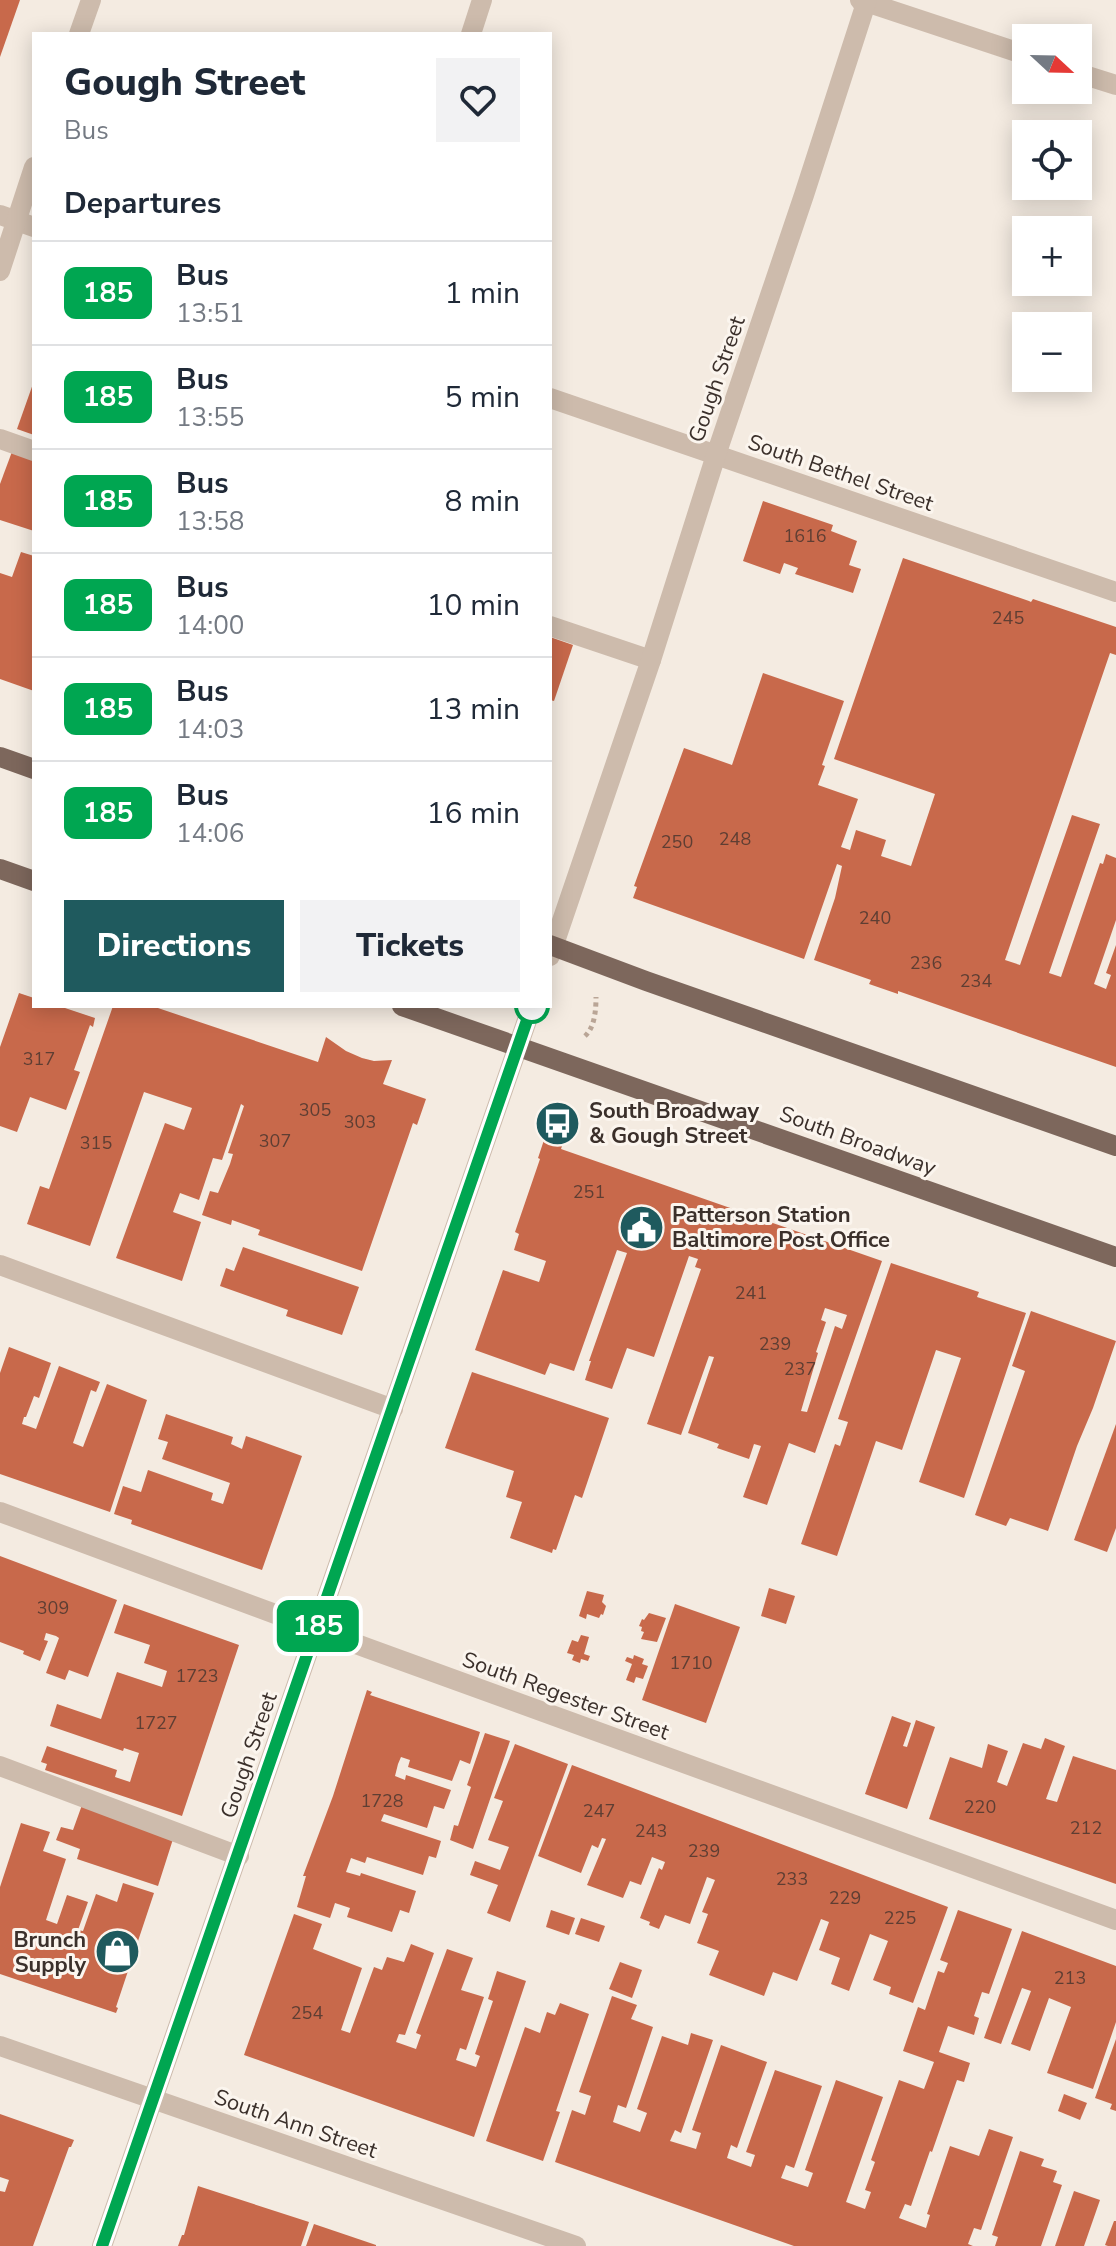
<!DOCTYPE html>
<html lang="en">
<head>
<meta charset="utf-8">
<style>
  body { margin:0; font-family:"Nunito Sans",sans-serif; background:#f2f2f3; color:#1f2937; height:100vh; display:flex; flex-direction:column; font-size:30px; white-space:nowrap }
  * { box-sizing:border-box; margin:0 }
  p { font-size:26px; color:#747a83 }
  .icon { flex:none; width:44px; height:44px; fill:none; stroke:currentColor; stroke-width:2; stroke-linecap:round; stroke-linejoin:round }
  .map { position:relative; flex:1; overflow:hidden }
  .details { position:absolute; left:32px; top:32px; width:520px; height:976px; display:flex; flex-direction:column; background:#fff; border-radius:0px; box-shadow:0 4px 20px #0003 }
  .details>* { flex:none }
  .badge { padding:0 16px; border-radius:12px; font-size:28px; line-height:52px }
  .needle { width:52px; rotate:112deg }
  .fabs { position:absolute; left:1012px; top:24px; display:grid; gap:16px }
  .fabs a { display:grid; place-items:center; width:80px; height:80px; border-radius:0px; background:#fff; box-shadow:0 4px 20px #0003; font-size:40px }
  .map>.badge { position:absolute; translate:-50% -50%; box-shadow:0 0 0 4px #fff }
  h2 { padding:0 32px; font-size:30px; line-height:72px }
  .round { display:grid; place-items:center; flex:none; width:84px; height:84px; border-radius:0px; background:#f2f2f3 }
  .summary { display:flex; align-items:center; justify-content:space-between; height:136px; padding:0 32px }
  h1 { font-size:38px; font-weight:800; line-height:60px }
  .primary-button { display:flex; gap:16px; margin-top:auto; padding:16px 32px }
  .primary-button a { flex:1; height:92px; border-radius:0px; background:#1f5a5e; color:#fff; font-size:32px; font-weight:800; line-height:92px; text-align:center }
  .primary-button a+a { background:#f2f2f3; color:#1f2937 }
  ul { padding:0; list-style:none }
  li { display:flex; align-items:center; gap:24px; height:104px; padding:0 32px; border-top:2px solid #e0e1e3 }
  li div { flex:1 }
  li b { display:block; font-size:30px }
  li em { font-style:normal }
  li .badge { min-width:88px; font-weight:700; text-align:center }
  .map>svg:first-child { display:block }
</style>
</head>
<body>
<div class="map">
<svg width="1116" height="2246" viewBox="0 0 1116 2246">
  <rect width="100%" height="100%" fill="#f4ebe1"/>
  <g fill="#c8694b" fill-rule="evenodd">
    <polygon points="0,0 20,0 0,57"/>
    <polygon points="34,381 34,435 17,429"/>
    <polygon points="13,449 34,457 34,531 0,520 0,484"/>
    <polygon points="763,501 833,525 831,531 857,541 849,565 861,569 853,593 795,574 798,568 784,563 780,574 743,561"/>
    <polygon points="21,552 34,556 34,691 0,679 0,573 12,577"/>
    <polygon points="903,558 1029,601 1031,602 1033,599 1116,627 1116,655 1110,653 1005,960 1020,965 1072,815 1100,824 1049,973 1061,977 1100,863 1103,864 1106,854 1116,858 1116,920 1094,984 1106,989 1111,975 1106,973 1116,945 1116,1067 898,991 898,994 869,984 871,980 814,960 835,898 842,866 837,864 804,959 633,898 637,887 634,886 684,748 732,765 763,673 844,701 822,765 825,766 818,785 858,799 841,847 850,850 856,830 886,840 881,856 911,866 935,794 834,759"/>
    <polygon points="550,637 573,645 554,701 550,700"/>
    <polygon points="19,993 34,998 34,1006 59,1006 95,1018 93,1027 90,1025 74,1070 80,1072 66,1110 30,1097 17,1132 0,1126 0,1047"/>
    <polygon points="113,1006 152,1006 318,1062 326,1037 346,1051 362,1058 374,1061 392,1060 383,1084 426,1099 417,1125 413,1123 362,1271 258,1235 260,1230 232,1220 231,1225 202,1215 210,1191 218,1193 230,1164 233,1154 228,1153 244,1106 241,1104 222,1160 213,1158 199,1200 180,1193 173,1212 201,1222 182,1281 116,1258 165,1123 184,1130 192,1108 144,1092 90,1246 27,1224 40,1186 49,1189"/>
    <path d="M544,1140L562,1146L561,1149L882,1261L815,1453L789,1443L767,1505L743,1497L761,1446L754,1444L749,1459L717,1448L719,1444L688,1433L714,1357L709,1356L681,1435L647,1424L701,1269L695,1267L698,1259L689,1256L654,1357L627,1348L612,1389L585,1380L591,1361H589L627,1253L617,1250L574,1371L550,1363L545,1375L475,1350L503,1270L539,1282L546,1261L514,1250L519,1234L515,1232L540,1159L538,1158ZM825,1308L847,1315L842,1329L835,1326L807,1412L801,1411L818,1353L816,1352L826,1322L821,1320Z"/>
    <polygon points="243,1247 359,1287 342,1335 286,1316 288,1310 220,1286 226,1268 234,1271"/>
    <polygon points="891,1263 979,1292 977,1297 1026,1313 964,1498 919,1482 961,1358 936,1350 902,1450 876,1441 837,1556 801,1544 835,1444 840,1446 848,1422 838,1419"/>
    <polygon points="1031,1311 1116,1341 1093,1408 1077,1446 1048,1531 1010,1518 1006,1526 975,1515 1025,1371 1012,1366"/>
    <polygon points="9,1347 51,1363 39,1398 34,1396 26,1417 24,1417 22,1424 28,1426 36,1429 59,1366 100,1382 96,1392 91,1390 73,1443 83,1447 107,1384 147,1400 110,1512 0,1474 0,1373"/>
    <polygon points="472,1372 609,1418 582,1498 575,1495 556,1550 553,1549 552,1553 510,1538 522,1502 506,1497 514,1471 445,1448"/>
    <polygon points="166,1414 233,1437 231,1444 242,1449 246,1436 302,1456 262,1570 131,1524 132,1520 114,1514 123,1486 141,1492 148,1470 213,1493 211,1500 223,1504 230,1483 162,1459 168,1442 158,1439"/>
    <polygon points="1116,1424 1116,1528 1107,1552 1074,1540"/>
    <polygon points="0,1556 117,1600 88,1677 69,1670 65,1680 46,1673 59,1638 56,1636 46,1633 44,1640 48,1641 40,1661 23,1654 24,1651 0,1642"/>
    <polygon points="769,1588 795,1596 786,1624 761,1616"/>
    <polygon points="587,1591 604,1595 602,1602 606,1606 603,1615 601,1614 599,1618 587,1614 586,1619 579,1616"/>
    <polygon points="124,1604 239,1645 182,1816 45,1770 47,1764 41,1762 47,1746 117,1770 115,1777 130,1782 139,1753 124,1748 123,1751 50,1726 57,1704 101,1719 117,1672 162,1687 167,1671 144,1663 150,1645 114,1633"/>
    <polygon points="675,1604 740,1627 706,1723 642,1700"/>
    <polygon points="649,1613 666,1618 657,1642 641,1639 644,1632 641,1631 642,1627 639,1626 642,1619 644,1620"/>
    <polygon points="581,1635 589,1637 584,1654 590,1656 588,1661 581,1659 580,1663 572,1660 574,1655 567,1653 572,1640 578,1642"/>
    <polygon points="634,1655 644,1659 642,1664 648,1666 643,1679 636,1677 634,1683 626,1680 632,1664 625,1661 627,1657 633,1659"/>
    <polygon points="367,1690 372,1692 370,1695 480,1732 470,1764 460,1760 452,1781 408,1767 410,1760 401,1757 398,1764 395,1776 405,1780 406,1775 451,1790 444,1809 434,1806 427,1828 384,1814 381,1821 441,1841 436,1858 429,1856 423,1875 367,1857 365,1863 351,1858 346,1872 360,1876 361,1873 416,1891 409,1913 400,1910 392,1932 347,1917 350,1908 335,1903 330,1918 297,1907 306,1876 303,1876 333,1796"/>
    <polygon points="892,1716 911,1723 903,1746 907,1747 916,1720 935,1727 907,1809 865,1794"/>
    <polygon points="485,1733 510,1741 473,1849 450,1840 454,1825 458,1826 471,1787 467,1785"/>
    <polygon points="1045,1738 1065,1746 1046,1799 1057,1802 1073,1756 1116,1770 1116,1884 929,1819 950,1757 982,1768 988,1744 1008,1751 997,1782 1007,1786 1023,1743 1041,1749"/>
    <polygon points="515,1744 568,1764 510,1922 487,1913 498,1885 470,1875 475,1861 500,1870 509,1847 488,1840 503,1801 494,1798"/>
    <polygon points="572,1765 948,1907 913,2003 889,1994 891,1987 873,1980 888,1941 870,1934 849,1991 831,1984 840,1958 819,1950 829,1922 821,1919 797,1981 773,1972 764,1996 709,1975 719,1951 697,1943 708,1914 702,1912 715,1880 707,1877 690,1924 665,1915 659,1929 649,1925 650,1922 640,1918 659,1868 662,1870 665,1862 652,1857 641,1885 630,1881 623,1898 587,1885 606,1839 602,1838 598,1848 592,1845 581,1873 538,1856"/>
    <polygon points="82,1805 174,1836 158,1886 77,1859 80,1849 56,1840 61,1827 73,1830"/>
    <polygon points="21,1823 50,1832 43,1851 66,1859 46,1920 57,1924 67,1895 88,1902 78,1930 83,1931 96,1894 117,1902 123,1883 154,1893 116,2007 118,2008 116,2013 0,1974 0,1887"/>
    <polygon points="551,1910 575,1918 569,1935 546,1927"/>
    <polygon points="958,1910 1012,1929 989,1994 982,1992 974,2016 979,2018 974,2035 948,2026 939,2052 970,2063 964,2082 957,2080 932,2152 930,2151 911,2206 905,2204 899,2218 926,2228 930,2215 927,2214 950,2146 979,2156 989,2129 1013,2137 981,2230 974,2228 968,2244 973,2246 794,2246 555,2162 572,2110 585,2115 591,2096 579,2092 612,1996 637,2005 631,2019 653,2027 626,2108 618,2105 613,2122 640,2132 647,2113 637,2109 662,2036 688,2045 691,2033 713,2040 681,2133 675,2130 670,2141 696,2149 701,2133 692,2130 721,2045 767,2062 737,2148 731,2145 727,2158 751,2167 755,2155 746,2152 775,2070 822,2086 794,2168 786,2165 781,2178 808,2187 813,2173 805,2170 836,2080 883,2097 846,2202 865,2209 871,2192 865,2190 875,2162 871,2160 899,2080 924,2089 934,2062 903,2051 918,2007 925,2010 938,1971 944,1973 948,1963 940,1960"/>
    <polygon points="294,1914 322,1924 313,1949 362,1968 341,2030 350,2033 374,1967 382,1970 387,1957 404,1962 411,1944 434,1953 405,2035 399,2034 396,2042 416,2049 421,2035 416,2033 447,1949 473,1958 461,1990 484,1997 466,2050 460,2048 456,2060 476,2067 480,2056 475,2054 493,2001 488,1999 497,1971 526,1981 474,2137 244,2055"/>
    <polygon points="581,1918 605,1926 599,1942 575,1934"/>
    <polygon points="1022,1931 1116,1966 1116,2022 1093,2089 1047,2073 1071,2007 1049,1998 1030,2051 1011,2044 1031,1991 1022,1988 1001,2044 984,2038"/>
    <polygon points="620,1962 642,1970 632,1998 609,1989"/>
    <polygon points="560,2003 589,2014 556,2111 560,2112 543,2161 486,2141 525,2027 540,2033 547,2012 555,2015"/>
    <polygon points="1116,2039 1116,2111 1110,2109 1112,2104 1095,2098"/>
    <polygon points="1064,2094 1087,2103 1080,2120 1058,2111"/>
    <polygon points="0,2114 74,2140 71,2147 69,2147 33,2246 0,2246 0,2191 5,2192 9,2180 0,2177"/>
    <polygon points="1020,2151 1044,2159 1041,2166 1057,2171 1053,2182 1062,2185 1041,2246 995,2246 998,2237 992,2235"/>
    <polygon points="198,2186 309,2222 301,2246 178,2246 182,2235 184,2235"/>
    <polygon points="1074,2191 1100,2200 1084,2246 1055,2246"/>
    <polygon points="1114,2221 1116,2221 1116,2246 1108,2246 1105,2245"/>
    <polygon points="314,2224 376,2245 376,2246 306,2246"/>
  </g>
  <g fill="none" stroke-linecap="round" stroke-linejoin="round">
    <path stroke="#b9a596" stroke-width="5" stroke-dasharray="4 4" stroke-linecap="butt" d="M585,1036C595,1027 596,1009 596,997"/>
    <g stroke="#cdbbac" stroke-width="20">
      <polyline points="860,0 1026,55"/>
      <polyline points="79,34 91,0"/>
      <polyline points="471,34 482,0"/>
      <polyline points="1078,73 1116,85"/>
      <polyline points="0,215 34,227"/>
      <polyline points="0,271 34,167"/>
      <polyline points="550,398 1116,592"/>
      <polyline points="0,439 34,451"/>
      <polyline points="550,626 651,660"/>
      <polyline points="550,956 651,660 716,455 804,195 867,0"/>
      <polyline points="0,1265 393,1409"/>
      <polyline points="0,1512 367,1648 1116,1920"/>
      <polyline points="0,1766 239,1856"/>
      <polyline points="0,2046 576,2246"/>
      <polyline points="102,2246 532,1006"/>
    </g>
    <g stroke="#7d675c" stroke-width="20">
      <polyline points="0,757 34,769"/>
      <polyline points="0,869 34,881"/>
      <polyline points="550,945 646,981 1116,1146"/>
      <polyline points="402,1006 1116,1257"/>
    </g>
  </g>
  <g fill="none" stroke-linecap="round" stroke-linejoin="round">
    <defs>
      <polyline id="line" points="102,2246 532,1006"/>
    </defs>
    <use href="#line" stroke="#fff" stroke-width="18"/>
    <use href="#line" stroke="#00a651" stroke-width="12"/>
  </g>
  <defs>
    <symbol id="bus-disc" viewBox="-11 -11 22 22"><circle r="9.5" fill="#1f5a5e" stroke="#fbf5ee"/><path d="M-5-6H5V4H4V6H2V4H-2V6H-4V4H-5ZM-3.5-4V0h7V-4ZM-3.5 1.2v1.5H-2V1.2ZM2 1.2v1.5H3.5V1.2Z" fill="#fff"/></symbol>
    <symbol id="civic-disc" viewBox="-11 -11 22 22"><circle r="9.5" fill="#1f5a5e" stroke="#fbf5ee"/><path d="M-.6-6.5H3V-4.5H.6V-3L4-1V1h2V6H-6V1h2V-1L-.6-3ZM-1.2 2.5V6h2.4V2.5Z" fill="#fff"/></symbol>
    <symbol id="shop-disc" viewBox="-11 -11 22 22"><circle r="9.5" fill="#1f5a5e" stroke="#fbf5ee"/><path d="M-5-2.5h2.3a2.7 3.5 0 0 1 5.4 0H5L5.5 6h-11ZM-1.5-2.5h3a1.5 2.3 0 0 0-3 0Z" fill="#fff"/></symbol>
  </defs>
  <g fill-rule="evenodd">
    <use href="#bus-disc" x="532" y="1098" width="51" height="51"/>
    <use href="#civic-disc" x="616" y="1202" width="51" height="51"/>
    <use href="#shop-disc" x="92" y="1926" width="51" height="51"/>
  </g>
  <circle fill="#fff" stroke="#00a651" stroke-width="4" cx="532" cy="1006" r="16"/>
  <g text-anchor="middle" stroke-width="6" stroke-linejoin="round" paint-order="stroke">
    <g font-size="18" fill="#5e3e33">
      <text x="805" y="542">1616</text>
      <text x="1008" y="624">245</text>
      <text x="735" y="845">248</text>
      <text x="677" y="848">250</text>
      <text x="875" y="924">240</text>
      <text x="926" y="969">236</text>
      <text x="976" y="987">234</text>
      <text x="39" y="1065">317</text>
      <text x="315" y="1116">305</text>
      <text x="360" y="1128">303</text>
      <text x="275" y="1147">307</text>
      <text x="96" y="1149">315</text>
      <text x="589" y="1198">251</text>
      <text x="751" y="1299">241</text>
      <text x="775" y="1350">239</text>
      <text x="800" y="1375">237</text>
      <text x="53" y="1614">309</text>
      <text x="691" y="1669">1710</text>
      <text x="197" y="1682">1723</text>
      <text x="156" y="1729">1727</text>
      <text x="382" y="1807">1728</text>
      <text x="980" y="1813">220</text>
      <text x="599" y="1817">247</text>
      <text x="1086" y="1834">212</text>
      <text x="651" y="1837">243</text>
      <text x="704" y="1857">239</text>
      <text x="792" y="1885">233</text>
      <text x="845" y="1904">229</text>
      <text x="900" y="1924">225</text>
      <text x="1070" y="1984">213</text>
      <text x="307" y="2019">254</text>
    </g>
    <g font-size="22" fill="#3b302b" stroke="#fbf5ee">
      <text transform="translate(716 379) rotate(-71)" y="8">Gough Street</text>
      <text transform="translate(841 472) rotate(19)" y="8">South Bethel Street</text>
      <text transform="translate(858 1140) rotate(20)" y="8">South Broadway</text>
      <text transform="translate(566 1695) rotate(20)" y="8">South Regester Street</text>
      <text transform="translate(248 1755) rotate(-71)" y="8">Gough Street</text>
      <text transform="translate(296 2123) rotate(19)" y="8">South Ann Street</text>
    </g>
    <g font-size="22" font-weight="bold" fill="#3b302b" stroke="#fbf5ee" text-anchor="start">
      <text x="589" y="1118">South Broadway<tspan x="589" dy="25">&amp; Gough Street</tspan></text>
      <text x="672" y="1222">Patterson Station<tspan x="672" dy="25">Baltimore Post Office</tspan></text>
      <text x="86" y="1947" text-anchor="end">Brunch<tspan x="86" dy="25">Supply</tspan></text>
    </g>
  </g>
</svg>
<div class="fabs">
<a><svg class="needle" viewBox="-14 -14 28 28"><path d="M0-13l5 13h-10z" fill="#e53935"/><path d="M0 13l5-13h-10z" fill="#747a83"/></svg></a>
<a><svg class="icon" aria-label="locate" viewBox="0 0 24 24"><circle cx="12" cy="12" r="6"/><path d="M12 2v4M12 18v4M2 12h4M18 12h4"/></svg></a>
<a>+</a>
<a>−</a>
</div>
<b class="badge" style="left:318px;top:1626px;background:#00a651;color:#fff">185</b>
<section class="details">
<div class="summary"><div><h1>Gough Street</h1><p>Bus</p></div><a class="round"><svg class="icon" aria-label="heart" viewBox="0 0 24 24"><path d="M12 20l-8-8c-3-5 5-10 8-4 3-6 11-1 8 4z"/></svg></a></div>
<h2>Departures</h2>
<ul>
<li><span class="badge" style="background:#00a651;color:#fff">185</span><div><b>Bus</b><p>13:51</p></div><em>1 min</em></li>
<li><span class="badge" style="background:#00a651;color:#fff">185</span><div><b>Bus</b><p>13:55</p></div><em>5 min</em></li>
<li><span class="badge" style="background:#00a651;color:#fff">185</span><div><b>Bus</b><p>13:58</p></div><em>8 min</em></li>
<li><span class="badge" style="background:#00a651;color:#fff">185</span><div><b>Bus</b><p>14:00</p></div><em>10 min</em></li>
<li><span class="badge" style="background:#00a651;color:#fff">185</span><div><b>Bus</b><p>14:03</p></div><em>13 min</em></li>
<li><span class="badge" style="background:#00a651;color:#fff">185</span><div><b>Bus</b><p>14:06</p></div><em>16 min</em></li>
</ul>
<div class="primary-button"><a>Directions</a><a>Tickets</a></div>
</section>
</div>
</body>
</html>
